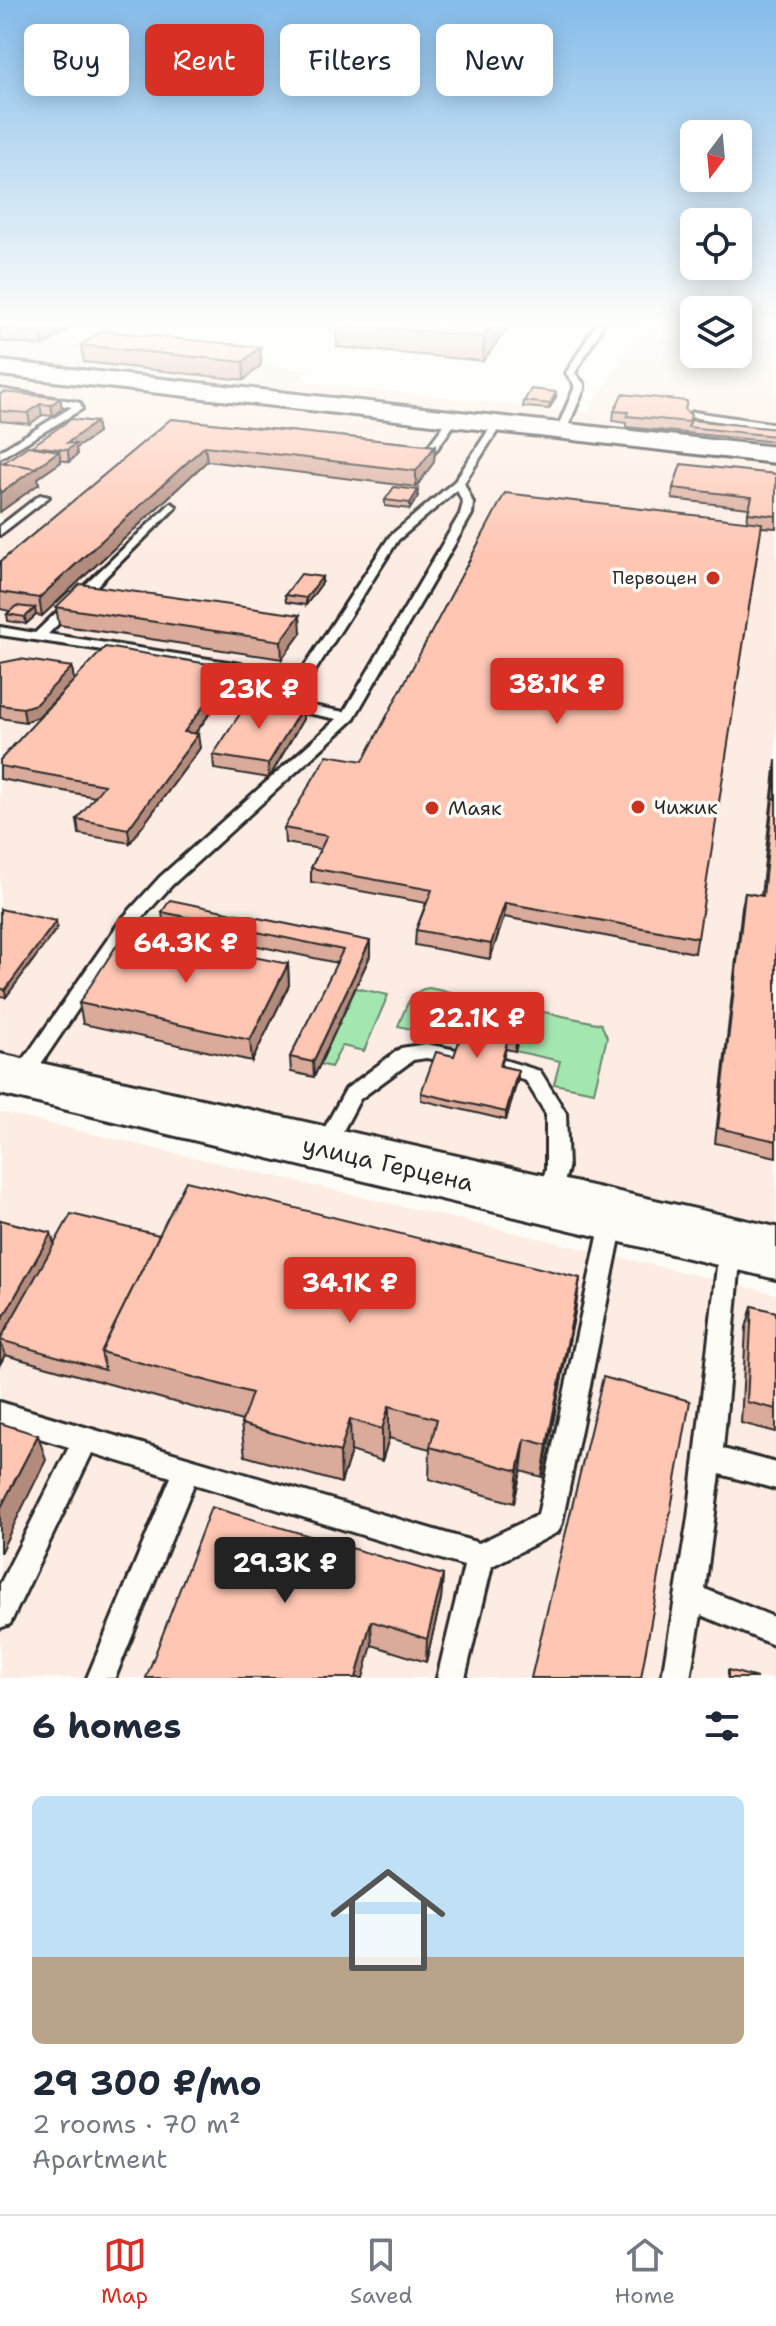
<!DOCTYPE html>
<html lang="en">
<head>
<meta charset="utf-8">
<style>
	:root { --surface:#fff; --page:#f2f2f3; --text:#1f2937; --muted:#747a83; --line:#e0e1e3; --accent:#d93025 }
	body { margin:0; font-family:"Shantell Sans",sans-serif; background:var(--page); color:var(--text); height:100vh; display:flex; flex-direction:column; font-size:30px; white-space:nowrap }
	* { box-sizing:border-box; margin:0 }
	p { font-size:26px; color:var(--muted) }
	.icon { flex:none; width:44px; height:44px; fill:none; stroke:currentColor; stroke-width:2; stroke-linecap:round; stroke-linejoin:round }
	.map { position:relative; height:1678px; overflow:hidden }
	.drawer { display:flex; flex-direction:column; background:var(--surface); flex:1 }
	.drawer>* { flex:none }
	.banner { position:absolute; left:24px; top:24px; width:728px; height:72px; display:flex; gap:16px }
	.needle { width:52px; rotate:196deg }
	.fabs { position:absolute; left:680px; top:120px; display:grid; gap:16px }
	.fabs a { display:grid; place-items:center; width:72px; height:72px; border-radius:12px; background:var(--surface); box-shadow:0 4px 20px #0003; font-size:40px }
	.price { position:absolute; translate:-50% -68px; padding:0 18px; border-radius:8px; background:var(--accent); color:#fff; font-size:26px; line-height:52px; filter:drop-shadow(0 2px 4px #0008) }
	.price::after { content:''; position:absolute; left:50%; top:48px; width:24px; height:18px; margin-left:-12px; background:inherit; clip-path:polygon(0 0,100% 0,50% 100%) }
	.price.selected { background:#222; color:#fff }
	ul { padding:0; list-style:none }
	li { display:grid; align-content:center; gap:16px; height:424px; padding:0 32px }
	li span { display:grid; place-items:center; height:248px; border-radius:12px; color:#555 }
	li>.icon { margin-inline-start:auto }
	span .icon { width:144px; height:144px; fill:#fffc; stroke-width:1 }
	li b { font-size:34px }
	h2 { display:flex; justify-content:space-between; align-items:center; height:96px; padding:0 32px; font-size:34px }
	.tag { padding:0 28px; border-radius:12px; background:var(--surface); box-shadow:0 4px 20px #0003; font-size:28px; line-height:72px }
	.tag.selected { background:var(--accent); color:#fff }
	.dock { display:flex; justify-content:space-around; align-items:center; height:112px; border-top:2px solid var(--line); background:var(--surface); font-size:22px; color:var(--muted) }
	.dock a { display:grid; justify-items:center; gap:4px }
	.dock .selected { color:var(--accent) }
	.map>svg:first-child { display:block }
</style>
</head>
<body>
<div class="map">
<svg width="776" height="1678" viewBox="0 0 776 1678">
	<rect width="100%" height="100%" fill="#fdfcf7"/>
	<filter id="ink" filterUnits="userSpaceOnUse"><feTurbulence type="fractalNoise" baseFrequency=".0125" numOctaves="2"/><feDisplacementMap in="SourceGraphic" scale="16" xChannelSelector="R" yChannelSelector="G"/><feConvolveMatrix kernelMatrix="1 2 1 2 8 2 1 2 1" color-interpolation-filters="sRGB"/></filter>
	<g filter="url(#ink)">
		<g fill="#fdece3">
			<polygon points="0,322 79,322 49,342 309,370 297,382 588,413 645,322 694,322 694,354 738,354 738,322 776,322 776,451 0,363"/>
			<polygon points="0,373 776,459 776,1223 0,1056"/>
			<polygon points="0,1112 776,1294 776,1678 0,1678"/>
		</g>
		<g fill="#a4e6b0" stroke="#68886e" stroke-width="2">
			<polygon points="356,988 388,995 364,1051 342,1046 331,1067 320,1064"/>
			<path d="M429 988 601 1024 607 1037 594 1092 554 1084 560 1061 515 1051 523 1023 455 1039 398 1026C405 1010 409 990 429 988Z"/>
		</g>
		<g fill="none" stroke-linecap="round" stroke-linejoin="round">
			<g stroke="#2b2b2b" stroke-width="6">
				<g id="lane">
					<polygon points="597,322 605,322 575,373 584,384 584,389 566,431 558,433 556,431 574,389 574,384 566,373"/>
					<polygon points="0,389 77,402 80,403 82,409 0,458 0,451 72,407 0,395"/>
					<polygon points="694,412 776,424 776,430 691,417 691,413"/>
					<polygon points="450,417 458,419 434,453 411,451 410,449 415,446 427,448"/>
					<path d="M494 422 502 424 464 483 473 503 472 514 353 720 172 885 133 928 28 1083 21 1085 14 1083 11 1078 14 1073 121 920 160 877 337 719 297 711 287 697 289 690 390 536 455 481ZM457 490 463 503 460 514 344 712 307 705 301 697 303 690 398 540Z"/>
					<polygon points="40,495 49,497 0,535 0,526"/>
					<polygon points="171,503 176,506 175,508 48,634 247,665 254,669 252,672 0,635 0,627 35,633"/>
					<polygon points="426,1044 462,1051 465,1056 462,1061 455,1063 426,1058 413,1060 360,1099 331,1153 324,1155 317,1153 314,1147 346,1089 401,1048"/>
					<polygon points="501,1059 540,1071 566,1113 568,1169 557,1205 549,1208 541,1205 538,1199 546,1169 546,1114 526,1081 494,1071 491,1066 494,1061"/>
					<polygon points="613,1209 621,1212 624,1218 562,1523 558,1532 492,1566 465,1678 437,1678 464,1566 194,1484 115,1678 87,1678 171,1477 92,1453 10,1624 0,1628 0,1584 69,1447 0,1426 0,1402 479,1543 538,1515 602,1218 605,1212"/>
					<polygon points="730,1239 738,1242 741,1249 723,1449 776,1463 776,1489 720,1474 705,1589 776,1618 776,1646 701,1615 690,1678 662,1678 688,1518 719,1249 722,1242"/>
				</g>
			</g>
			<g stroke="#2b2b2b" stroke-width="6">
				<g id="secondary">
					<polygon points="0,361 776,447 776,463 0,375"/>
					<polygon points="0,1054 776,1227 776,1279 0,1094"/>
				</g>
			</g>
			<use href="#lane" fill="#fdfcf7" fill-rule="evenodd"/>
			<use href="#secondary" fill="#fdfcf7" fill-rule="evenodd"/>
		</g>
		<g fill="#daaa9a" stroke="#2b2b2b" stroke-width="2">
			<polygon points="0,322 69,322 70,328 43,346 0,341"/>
			<polygon points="462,322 512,322 483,361 337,347 336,323 460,325"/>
			<polygon points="81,345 260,347 261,365 244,380 84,362"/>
			<polygon points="0,395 60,398 62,408 53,416 42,415 30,424 0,421"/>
			<polygon points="556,397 549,409 523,407 524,401"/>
			<polygon points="614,411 685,411 691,420 776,429 776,442 626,427 626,423 613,421"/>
			<polygon points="171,419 435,446 434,462 416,487 207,461 42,616 36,615 26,624 8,621 7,614 10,611 0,609 0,562"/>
			<polygon points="96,422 98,433 76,448 77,455 69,462 61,460 61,462 38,478 39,484 3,463 33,447 32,446"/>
			<polygon points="776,474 776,528 761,527 695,953 504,917 490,959 415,945 416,930 426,903 311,882 311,868 320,849 285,843 284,828 363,761 747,521 749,508 672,499 673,488"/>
			<polygon points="418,490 418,496 410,509 385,506 385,500"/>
			<polygon points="322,583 306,605 286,602 285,595"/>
			<polygon points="56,607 301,633 282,659 59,625"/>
			<polygon points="0,663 72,667 74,681 38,717 25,722 0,718"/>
			<polygon points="234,681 195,734 200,748 130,843 79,834 77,819 95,797 0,779 0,760"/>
			<polygon points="303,706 303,719 269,778 214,769 213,755"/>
			<polygon points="776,760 776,1157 715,1143 742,907 745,893 761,896"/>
			<polygon points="0,909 57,928 6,997 0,996"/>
			<polygon points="162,912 370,941 370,956 314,1077 291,1072 290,1057 337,963 164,926"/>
			<polygon points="288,964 289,985 252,1061 83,1024 79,1003"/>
			<polygon points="523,1022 515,1051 506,1049 501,1066 518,1070 518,1078 506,1120 421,1100 421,1093 454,1056 460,1040 455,1039 455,1031"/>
			<polygon points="0,1220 51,1233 54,1244 159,1235 580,1278 575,1312 542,1477 521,1471 514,1503 429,1479 430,1449 389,1438 382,1461 351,1451 341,1483 245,1456 241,1424 242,1421 5,1355 0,1364"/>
			<polygon points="752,1306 776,1312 776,1432 741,1423 746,1328"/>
			<polygon points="443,1575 441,1599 426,1662 372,1645 146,1678"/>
		</g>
		<g fill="#b28b7d" stroke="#2b2b2b" stroke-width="2">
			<polygon points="56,322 69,322 70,328 43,346 41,332"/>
			<polygon points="495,322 512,322 483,361 484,337"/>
			<polygon points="260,347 261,365 244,380 243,362"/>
			<polygon points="556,392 556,397 549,409 550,404"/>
			<polygon points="60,398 62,408 53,416 51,405"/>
			<polygon points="40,404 42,415 30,424 28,413"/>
			<polygon points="96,422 98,433 76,448 77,455 69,462 67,443"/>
			<polygon points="205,446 207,461 42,616 39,598"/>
			<polygon points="435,446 434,462 416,487 416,471"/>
			<polygon points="59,451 61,462 38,478 39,484 0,512 0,493"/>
			<polygon points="418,490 418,496 410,509 410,503"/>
			<polygon points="322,577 322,583 306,605 306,598"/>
			<polygon points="35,608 36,615 26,624 25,617"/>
			<polygon points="300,615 301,633 282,659 281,641"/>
			<polygon points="72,667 74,681 38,717 25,722 23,708"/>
			<polygon points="233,668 234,681 186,745 184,732"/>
			<polygon points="303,706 303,719 269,778 268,764"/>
			<polygon points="198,734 200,748 130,843 128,829"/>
			<polygon points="505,903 504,917 490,959 491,944"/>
			<polygon points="56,921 57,928 6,997 5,990"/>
			<polygon points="370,941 370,956 314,1077 313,1062"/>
			<polygon points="288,964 289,985 252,1061 250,1040"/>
			<polygon points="524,1015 523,1022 515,1051 516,1043"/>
			<polygon points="518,1070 518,1078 506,1120 506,1112"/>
			<polygon points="51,1233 58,1259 0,1340 5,1355 0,1364 0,1323"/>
			<polygon points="580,1278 575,1312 542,1477 547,1445"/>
			<polygon points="389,1406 389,1438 382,1461 382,1429"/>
			<polygon points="350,1419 351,1451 341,1483 340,1452"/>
			<polygon points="38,1435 46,1460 0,1553 0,1509"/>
			<polygon points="525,1439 521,1471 514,1503 518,1471"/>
			<polygon points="443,1575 441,1599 426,1662 427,1639"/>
			<polygon points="371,1621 372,1645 363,1678 356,1678"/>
		</g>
		<g fill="#fec6b3" stroke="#2b2b2b" stroke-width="2">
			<polygon points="0,322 56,322 41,332 0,328"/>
			<polygon points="337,322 432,322 460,325 462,322 495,322 484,337 336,323"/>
			<polygon points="102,331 260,347 243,362 81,345"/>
			<polygon points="531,389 556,392 550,404 524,401"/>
			<polygon points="3,392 60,398 51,405 40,404 28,413 0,411 0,395"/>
			<polygon points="622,394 687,401 685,410 691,415 689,422 627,416 628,412 614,411"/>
			<polygon points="71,419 96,422 67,443 76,444 67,450 32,446"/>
			<polygon points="171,419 435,446 416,471 205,446 39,598 0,592 0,562"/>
			<polygon points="691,420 776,429 776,436 688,427"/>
			<polygon points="28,446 59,451 35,468 3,463"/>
			<polygon points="0,462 36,468 0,493"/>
			<polygon points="681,464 776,474 776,516 748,513 752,497 673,488"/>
			<polygon points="394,487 418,490 410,503 385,500"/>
			<polygon points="505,493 762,523 698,938 505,903 491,944 416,930 432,890 311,868 327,836 284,828 327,755 363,761"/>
			<polygon points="301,574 322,577 306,598 285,595"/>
			<polygon points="80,584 300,615 281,641 56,607"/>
			<polygon points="16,606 35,608 25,617 7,614"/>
			<polygon points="105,647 233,668 184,732 198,734 128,829 77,819 104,785 0,766 0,760"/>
			<polygon points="20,659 72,667 36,704 23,708 0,705 0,663"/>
			<polygon points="251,697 303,706 268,764 213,755"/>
			<polygon points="776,768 776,1141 718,1128 745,893 763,896"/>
			<polygon points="170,900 370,941 313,1062 290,1057 343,950 162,912"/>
			<polygon points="0,909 56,921 5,990 0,988"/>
			<polygon points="126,931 288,964 250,1040 79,1003"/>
			<polygon points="465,1002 524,1015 516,1043 507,1042 500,1066 518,1070 506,1112 421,1093 436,1052 454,1056 462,1033 455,1031"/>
			<polygon points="186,1181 580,1278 547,1445 525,1439 518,1471 430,1447 437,1419 389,1406 382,1429 350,1419 340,1452 241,1424 252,1393 101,1352"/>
			<polygon points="71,1214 159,1235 101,1352 105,1370 0,1340"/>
			<polygon points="0,1220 51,1233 0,1323"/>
			<polygon points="752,1306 776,1312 776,1409 747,1402"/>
			<polygon points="603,1377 690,1401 641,1678 531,1678"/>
			<polygon points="0,1423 38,1435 0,1509"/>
			<polygon points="211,1507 443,1575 427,1639 371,1621 356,1678 146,1678"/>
			<polygon points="728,1670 757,1678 728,1678"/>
		</g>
	</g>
	<linearGradient id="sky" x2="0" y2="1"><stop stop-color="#84bcea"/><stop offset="0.58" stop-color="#fefefb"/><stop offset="1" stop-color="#fefefb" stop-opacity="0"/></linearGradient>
	<rect width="776" height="557" fill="url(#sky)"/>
	<g fill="#c8321e" stroke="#fdfcf7" stroke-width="3">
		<circle cx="713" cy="578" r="8"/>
		<circle cx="638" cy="807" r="8"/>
		<circle cx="432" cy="808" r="8"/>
	</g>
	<g text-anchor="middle" stroke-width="7" stroke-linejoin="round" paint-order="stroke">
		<g font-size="18" fill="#2b2b2b" stroke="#fdfcf7" text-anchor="end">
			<text x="697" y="584">Первоцен</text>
		</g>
		<g font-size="20" fill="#2b2b2b" stroke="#fdfcf7" text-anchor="start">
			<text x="654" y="814">Чижик</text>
			<text x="448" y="815">Маяк</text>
		</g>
		<g font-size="24" fill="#2b2b2b" stroke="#fdfcf7">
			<text transform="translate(388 1164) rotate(13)" y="8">улица Герцена</text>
		</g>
	</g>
</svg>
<div class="fabs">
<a><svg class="needle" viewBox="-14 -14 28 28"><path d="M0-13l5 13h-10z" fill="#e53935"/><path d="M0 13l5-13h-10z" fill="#747a83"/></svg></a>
<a><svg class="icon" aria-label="locate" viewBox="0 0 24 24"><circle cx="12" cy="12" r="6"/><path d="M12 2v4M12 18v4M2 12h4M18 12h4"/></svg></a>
<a><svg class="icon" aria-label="layers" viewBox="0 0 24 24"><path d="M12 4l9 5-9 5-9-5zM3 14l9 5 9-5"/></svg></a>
</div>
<b class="price" style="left:557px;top:726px">38.1K ₽</b>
<b class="price" style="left:259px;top:731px">23K ₽</b>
<b class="price" style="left:186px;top:985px">64.3K ₽</b>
<b class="price" style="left:477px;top:1060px">22.1K ₽</b>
<b class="price" style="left:350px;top:1325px">34.1K ₽</b>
<b class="price selected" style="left:285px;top:1605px">29.3K ₽</b>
<div class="banner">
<a class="tag">Buy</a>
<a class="tag selected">Rent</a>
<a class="tag">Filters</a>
<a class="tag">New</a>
</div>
</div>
<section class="drawer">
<h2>6 homes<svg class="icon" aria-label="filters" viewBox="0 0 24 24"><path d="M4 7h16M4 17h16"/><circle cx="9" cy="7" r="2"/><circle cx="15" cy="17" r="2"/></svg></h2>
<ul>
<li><span style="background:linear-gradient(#bfe0f5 65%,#b9a48a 0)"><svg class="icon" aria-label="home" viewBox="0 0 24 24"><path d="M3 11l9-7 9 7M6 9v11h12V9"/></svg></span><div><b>29 300 ₽/mo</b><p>2 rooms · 70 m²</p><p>Apartment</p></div></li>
</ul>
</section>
<nav class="dock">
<a class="selected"><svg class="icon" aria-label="map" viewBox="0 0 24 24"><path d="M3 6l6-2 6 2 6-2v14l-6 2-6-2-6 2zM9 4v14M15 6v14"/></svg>Map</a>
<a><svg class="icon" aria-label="saved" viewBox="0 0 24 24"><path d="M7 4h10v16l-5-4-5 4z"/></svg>Saved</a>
<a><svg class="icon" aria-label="home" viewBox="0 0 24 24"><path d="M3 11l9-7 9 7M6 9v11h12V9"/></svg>Home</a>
</nav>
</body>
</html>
